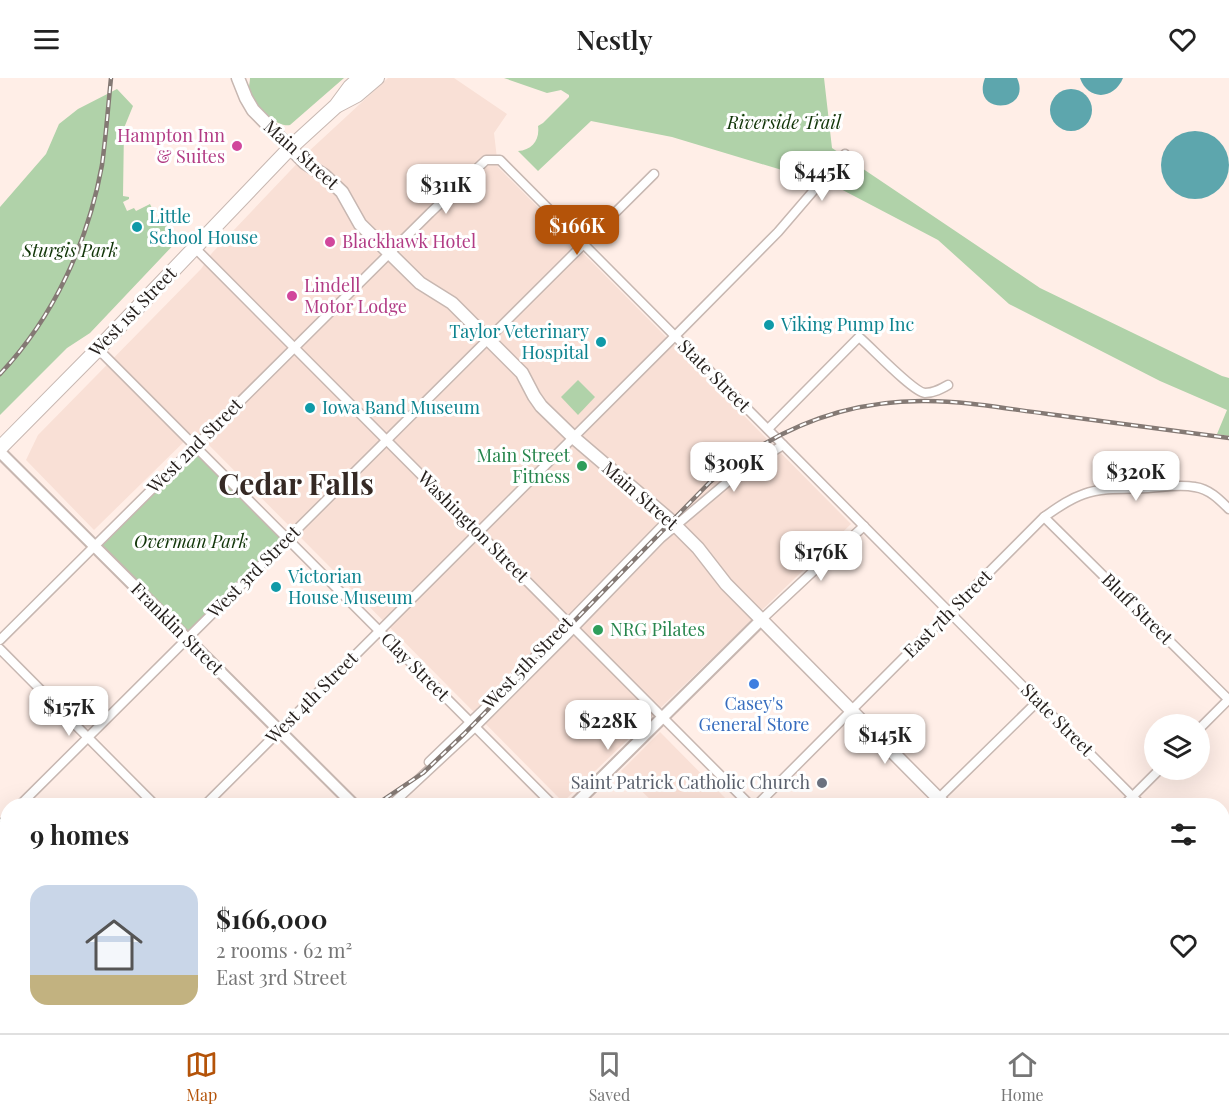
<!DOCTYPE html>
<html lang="en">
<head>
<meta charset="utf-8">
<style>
	:root { --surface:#fff; --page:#f6f6f6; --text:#222; --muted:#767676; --line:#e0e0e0; --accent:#b45309 }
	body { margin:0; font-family:"Playfair Display",serif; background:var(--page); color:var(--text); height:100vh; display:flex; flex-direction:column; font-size:22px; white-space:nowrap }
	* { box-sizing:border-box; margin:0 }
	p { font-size:20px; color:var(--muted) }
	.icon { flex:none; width:33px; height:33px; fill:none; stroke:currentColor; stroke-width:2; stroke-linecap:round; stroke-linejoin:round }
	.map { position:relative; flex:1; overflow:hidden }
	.drawer { position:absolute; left:0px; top:720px; width:1230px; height:236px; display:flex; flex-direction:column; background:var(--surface); border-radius:24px 24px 0 0; box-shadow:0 6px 24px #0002 }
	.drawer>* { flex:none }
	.controls { position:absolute; left:1144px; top:636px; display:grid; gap:12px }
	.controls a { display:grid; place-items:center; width:66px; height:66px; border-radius:50%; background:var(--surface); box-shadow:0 6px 24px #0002; font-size:30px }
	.price { position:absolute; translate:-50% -51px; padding:0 14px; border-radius:12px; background:#fff; color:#222; font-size:20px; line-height:39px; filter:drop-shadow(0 2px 3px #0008) }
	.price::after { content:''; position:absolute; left:50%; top:36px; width:18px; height:14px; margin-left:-9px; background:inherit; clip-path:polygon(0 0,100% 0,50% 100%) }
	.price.active { background:var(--accent); color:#fff }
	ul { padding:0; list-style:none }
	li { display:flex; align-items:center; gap:18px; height:150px; padding:0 30px }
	li span { display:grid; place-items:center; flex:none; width:168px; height:120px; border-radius:18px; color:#555 }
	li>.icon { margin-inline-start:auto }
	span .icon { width:72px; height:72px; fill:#fffc; stroke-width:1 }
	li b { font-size:26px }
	h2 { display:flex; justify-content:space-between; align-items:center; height:72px; padding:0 30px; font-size:26px }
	header { display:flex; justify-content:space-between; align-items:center; height:78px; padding:0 30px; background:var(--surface); font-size:27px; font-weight:600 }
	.dock { display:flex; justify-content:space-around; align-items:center; height:84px; border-top:2px solid var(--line); background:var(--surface); font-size:16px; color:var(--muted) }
	.dock a { display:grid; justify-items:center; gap:3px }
	.dock .active { color:var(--accent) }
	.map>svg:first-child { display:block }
</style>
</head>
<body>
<header><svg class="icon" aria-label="menu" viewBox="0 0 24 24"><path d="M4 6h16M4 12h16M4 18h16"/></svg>Nestly<svg class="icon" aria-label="heart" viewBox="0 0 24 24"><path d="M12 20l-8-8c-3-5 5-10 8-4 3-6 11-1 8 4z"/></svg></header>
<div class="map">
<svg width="1229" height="955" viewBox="0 0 1229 955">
	<rect width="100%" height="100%" fill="#ffeee7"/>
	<g fill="#f9e0d6">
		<polygon points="388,0 454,0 507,36 494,55 498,89 851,446 563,724 195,353 94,452 26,382 38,357 201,191 212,175 308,74"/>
		<polygon points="660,654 732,727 656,727 621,693"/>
		<polygon points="553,948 688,948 681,955 546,955"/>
	</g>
	<g fill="#b0d2a9">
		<path d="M250 0H344L290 47C275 50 251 24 249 10 249 7 250 3 250 0Z"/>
		<path d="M504 0H824L832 70 1040 210 1222 298 1229 300V358L1217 356 1227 332 1160 303 1009 226 938 162 835 108 672 59 591 43 538 93 518 73C532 72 540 62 538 48L543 45 569 19V17L561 12 547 15Z"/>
		<polygon points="117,11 133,28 124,50 123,118 129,119 129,121 123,124 127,133 134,130 136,133 150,126 159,146 166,144 179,161 90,255 67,270 0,337 0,129 46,76 59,46 78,31"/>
		<polygon points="578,302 595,319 578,337 561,319"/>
		<polygon points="195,368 287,461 187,560 94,468"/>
	</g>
	<g fill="#5da6ad">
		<path d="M985 0H1017C1033 35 970 38 985 0Z"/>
		<path d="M1080 0H1123C1114 22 1088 23 1080 0Z"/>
		<circle cx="1071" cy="32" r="21"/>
		<circle cx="1195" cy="87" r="34"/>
	</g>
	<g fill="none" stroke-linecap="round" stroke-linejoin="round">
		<g stroke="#c7b7b1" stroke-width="11">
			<g id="minor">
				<polyline points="195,170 751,728"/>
				<polyline points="98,271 554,728"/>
				<path d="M768 351 859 259C871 269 913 314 925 315 934 315 941 311 948 307"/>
				<polyline points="1044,439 1229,622"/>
				<polyline points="761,542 821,486 831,478 864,448"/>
				<polyline points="0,562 430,135 486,82 500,82 1142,728"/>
				<polyline points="0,571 156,728"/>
				<polyline points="1200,650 1229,621"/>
				<polyline points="429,684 481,634 669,441"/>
				<polyline points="939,720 1038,623"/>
				<polyline points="19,728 654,96"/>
				<polyline points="204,728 675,258 778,154 845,76"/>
				<polyline points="390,728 475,649 565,559 661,460 738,395 783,367"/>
				<path d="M756 728 1044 439C1057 430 1069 421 1084 416 1103 409 1128 411 1148 410 1163 409 1180 406 1195 409 1209 411 1219 421 1229 431"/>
				<polyline points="1123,728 1159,692"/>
				<polyline points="0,747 8,740"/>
				<polyline points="0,757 8,765"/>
				<polyline points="1222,811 1229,805"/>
				<polyline points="0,931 8,924"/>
				<polyline points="189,948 196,955"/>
				<polyline points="378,948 385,955"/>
				<polyline points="774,948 781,955"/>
				<polyline points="971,948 978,955"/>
				<polyline points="0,954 1,955"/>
				<polyline points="160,955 167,948"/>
				<polyline points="345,955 352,948"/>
				<polyline points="528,955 535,948"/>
				<polyline points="712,955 719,948"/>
				<polyline points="897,955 904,948"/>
				<polyline points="1080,955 1087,948"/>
			</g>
		</g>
		<g stroke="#c7b7b1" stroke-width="14">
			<g id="tertiary">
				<polyline points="0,374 355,728"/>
				<polyline points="573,728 761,542"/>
			</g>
		</g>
		<g stroke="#c7b7b1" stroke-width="15">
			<g id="secondary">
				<polyline points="238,0 246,20 253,32 305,85 324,97 342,114 360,146 420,205 452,225 522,295 534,318 541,328 573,359 669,441 698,470 726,506 946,728"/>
				<polyline points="1166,948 1173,955"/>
			</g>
		</g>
		<g stroke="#c7b7b1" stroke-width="16">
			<g id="primary">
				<polyline points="338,27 357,17 377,0"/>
				<polyline points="0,370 98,271 290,70 336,28 350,9 360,0"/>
			</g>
		</g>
		<use href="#minor" stroke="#fff" stroke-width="8"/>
		<use href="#tertiary" stroke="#fff" stroke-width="10"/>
		<use href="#secondary" stroke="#fff" stroke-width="12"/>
		<use href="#primary" stroke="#fff" stroke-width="14"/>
		<g stroke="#847974" stroke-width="4.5">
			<g id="rail">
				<path d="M0 296C54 239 88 164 102 87 106 58 108 29 111 0"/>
				<path d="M374 728 423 695 464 656 710 404C772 352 844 322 926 323 967 323 1008 331 1048 336 1109 344 1169 352 1229 360"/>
				<polyline points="0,742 8,746"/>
			</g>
		</g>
		<use href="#rail" stroke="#fff" stroke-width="2" stroke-dasharray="7" stroke-linecap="butt"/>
	</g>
	<g fill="#d1479c" stroke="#fff" stroke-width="2">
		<circle cx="237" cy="68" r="6"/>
		<circle cx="330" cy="164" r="6"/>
		<circle cx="292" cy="218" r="6"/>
	</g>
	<g fill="#0f9aa8" stroke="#fff" stroke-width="2">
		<circle cx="137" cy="149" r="6"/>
		<circle cx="769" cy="247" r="6"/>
		<circle cx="601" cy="264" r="6"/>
		<circle cx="310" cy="330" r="6"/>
		<circle cx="276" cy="509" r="6"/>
	</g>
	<g fill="#2e9e5b" stroke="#fff" stroke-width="2">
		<circle cx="582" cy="388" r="6"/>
		<circle cx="598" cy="552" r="6"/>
	</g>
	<circle fill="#3f7fe0" stroke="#fff" stroke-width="2" cx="754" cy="606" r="6"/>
	<circle fill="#6b7280" stroke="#fff" stroke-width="2" cx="822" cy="705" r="6"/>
	<g text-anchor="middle" stroke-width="6" stroke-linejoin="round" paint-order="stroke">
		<g font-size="18" font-style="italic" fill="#113508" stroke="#fff">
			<text x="784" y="51">Riverside Trail</text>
			<text x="70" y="179">Sturgis Park</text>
			<text x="191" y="470">Overman Park</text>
		</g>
		<g font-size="18" fill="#b23c85" stroke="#fff" text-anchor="start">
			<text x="225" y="64" text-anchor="end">Hampton Inn<tspan x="225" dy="21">&amp; Suites</tspan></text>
			<text x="342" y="170">Blackhawk Hotel</text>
			<text x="304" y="214">Lindell<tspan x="304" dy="21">Motor Lodge</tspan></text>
		</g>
		<g font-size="18" fill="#27211e" stroke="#fff">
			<text transform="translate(301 77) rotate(42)" y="6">Main Street</text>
			<text transform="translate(133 234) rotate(-46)" y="6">West 1st Street</text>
			<text transform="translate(714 298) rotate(45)" y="6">State Street</text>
			<text transform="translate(195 368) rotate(-45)" y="6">West 2nd Street</text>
			<text transform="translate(640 418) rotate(41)" y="6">Main Street</text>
			<text transform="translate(473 449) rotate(45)" y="6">Washington Street</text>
			<text transform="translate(254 494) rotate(-45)" y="6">West 3rd Street</text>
			<text transform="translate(1137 531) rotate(45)" y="6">Bluff Street</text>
			<text transform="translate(948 536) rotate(-45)" y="6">East 7th Street</text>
			<text transform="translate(177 551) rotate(45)" y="6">Franklin Street</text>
			<text transform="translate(528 585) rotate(-46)" y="6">West 5th Street</text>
			<text transform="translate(415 589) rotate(45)" y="6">Clay Street</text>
			<text transform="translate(312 620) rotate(-45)" y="6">West 4th Street</text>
			<text transform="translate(1057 642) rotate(45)" y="6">State Street</text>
		</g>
		<g font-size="18" fill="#0d838f" stroke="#fff" text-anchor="start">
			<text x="149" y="145">Little<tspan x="149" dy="21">School House</tspan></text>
			<text x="781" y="253">Viking Pump Inc</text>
			<text x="589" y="260" text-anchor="end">Taylor Veterinary<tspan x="589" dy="21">Hospital</tspan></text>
			<text x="322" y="336">Iowa Band Museum</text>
			<text x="288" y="505">Victorian<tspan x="288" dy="21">House Museum</tspan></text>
		</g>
		<g font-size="18" fill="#27864d" stroke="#fff" text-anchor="end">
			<text x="570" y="384">Main Street<tspan x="570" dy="21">Fitness</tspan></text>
			<text x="610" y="558" text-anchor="start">NRG Pilates</text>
		</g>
		<g font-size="18" fill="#366cbe" stroke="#fff">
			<text x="754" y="632">Casey's<tspan x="754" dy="21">General Store</tspan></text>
		</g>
		<g font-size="18" fill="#5b616d" stroke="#fff" text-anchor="end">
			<text x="810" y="711">Saint Patrick Catholic Church</text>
		</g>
		<g font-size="30" font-weight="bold" fill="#352924" stroke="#fff">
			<text x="296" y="417">Cedar Falls</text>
		</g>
	</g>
</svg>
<div class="controls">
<a><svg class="icon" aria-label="layers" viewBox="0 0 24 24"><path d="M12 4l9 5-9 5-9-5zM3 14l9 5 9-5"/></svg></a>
</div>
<b class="price" style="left:822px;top:124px">$445K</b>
<b class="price" style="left:446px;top:137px">$311K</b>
<b class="price active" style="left:577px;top:178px">$166K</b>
<b class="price" style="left:734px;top:415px">$309K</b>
<b class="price" style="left:1136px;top:424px">$320K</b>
<b class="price" style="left:821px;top:504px">$176K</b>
<b class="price" style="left:69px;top:659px">$157K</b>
<b class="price" style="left:608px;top:673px">$228K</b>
<b class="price" style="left:885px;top:687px">$145K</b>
<section class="drawer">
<h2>9 homes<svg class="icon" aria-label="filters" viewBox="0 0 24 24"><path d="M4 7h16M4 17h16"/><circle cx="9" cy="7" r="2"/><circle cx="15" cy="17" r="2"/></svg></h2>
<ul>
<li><span style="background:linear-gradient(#c9d6e8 75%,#c2b280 0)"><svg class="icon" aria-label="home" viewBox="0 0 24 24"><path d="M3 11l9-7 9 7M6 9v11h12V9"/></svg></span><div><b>$166,000</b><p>2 rooms · 62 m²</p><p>East 3rd Street</p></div><svg class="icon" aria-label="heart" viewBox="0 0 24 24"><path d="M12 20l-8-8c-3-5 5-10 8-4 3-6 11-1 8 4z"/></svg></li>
</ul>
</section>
</div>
<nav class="dock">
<a class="active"><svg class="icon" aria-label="map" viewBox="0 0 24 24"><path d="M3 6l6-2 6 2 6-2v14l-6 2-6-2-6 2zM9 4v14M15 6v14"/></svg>Map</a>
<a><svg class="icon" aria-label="saved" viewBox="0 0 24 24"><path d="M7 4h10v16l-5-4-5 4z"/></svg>Saved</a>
<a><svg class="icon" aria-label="home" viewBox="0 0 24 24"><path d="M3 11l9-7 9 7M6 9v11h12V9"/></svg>Home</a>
</nav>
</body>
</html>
